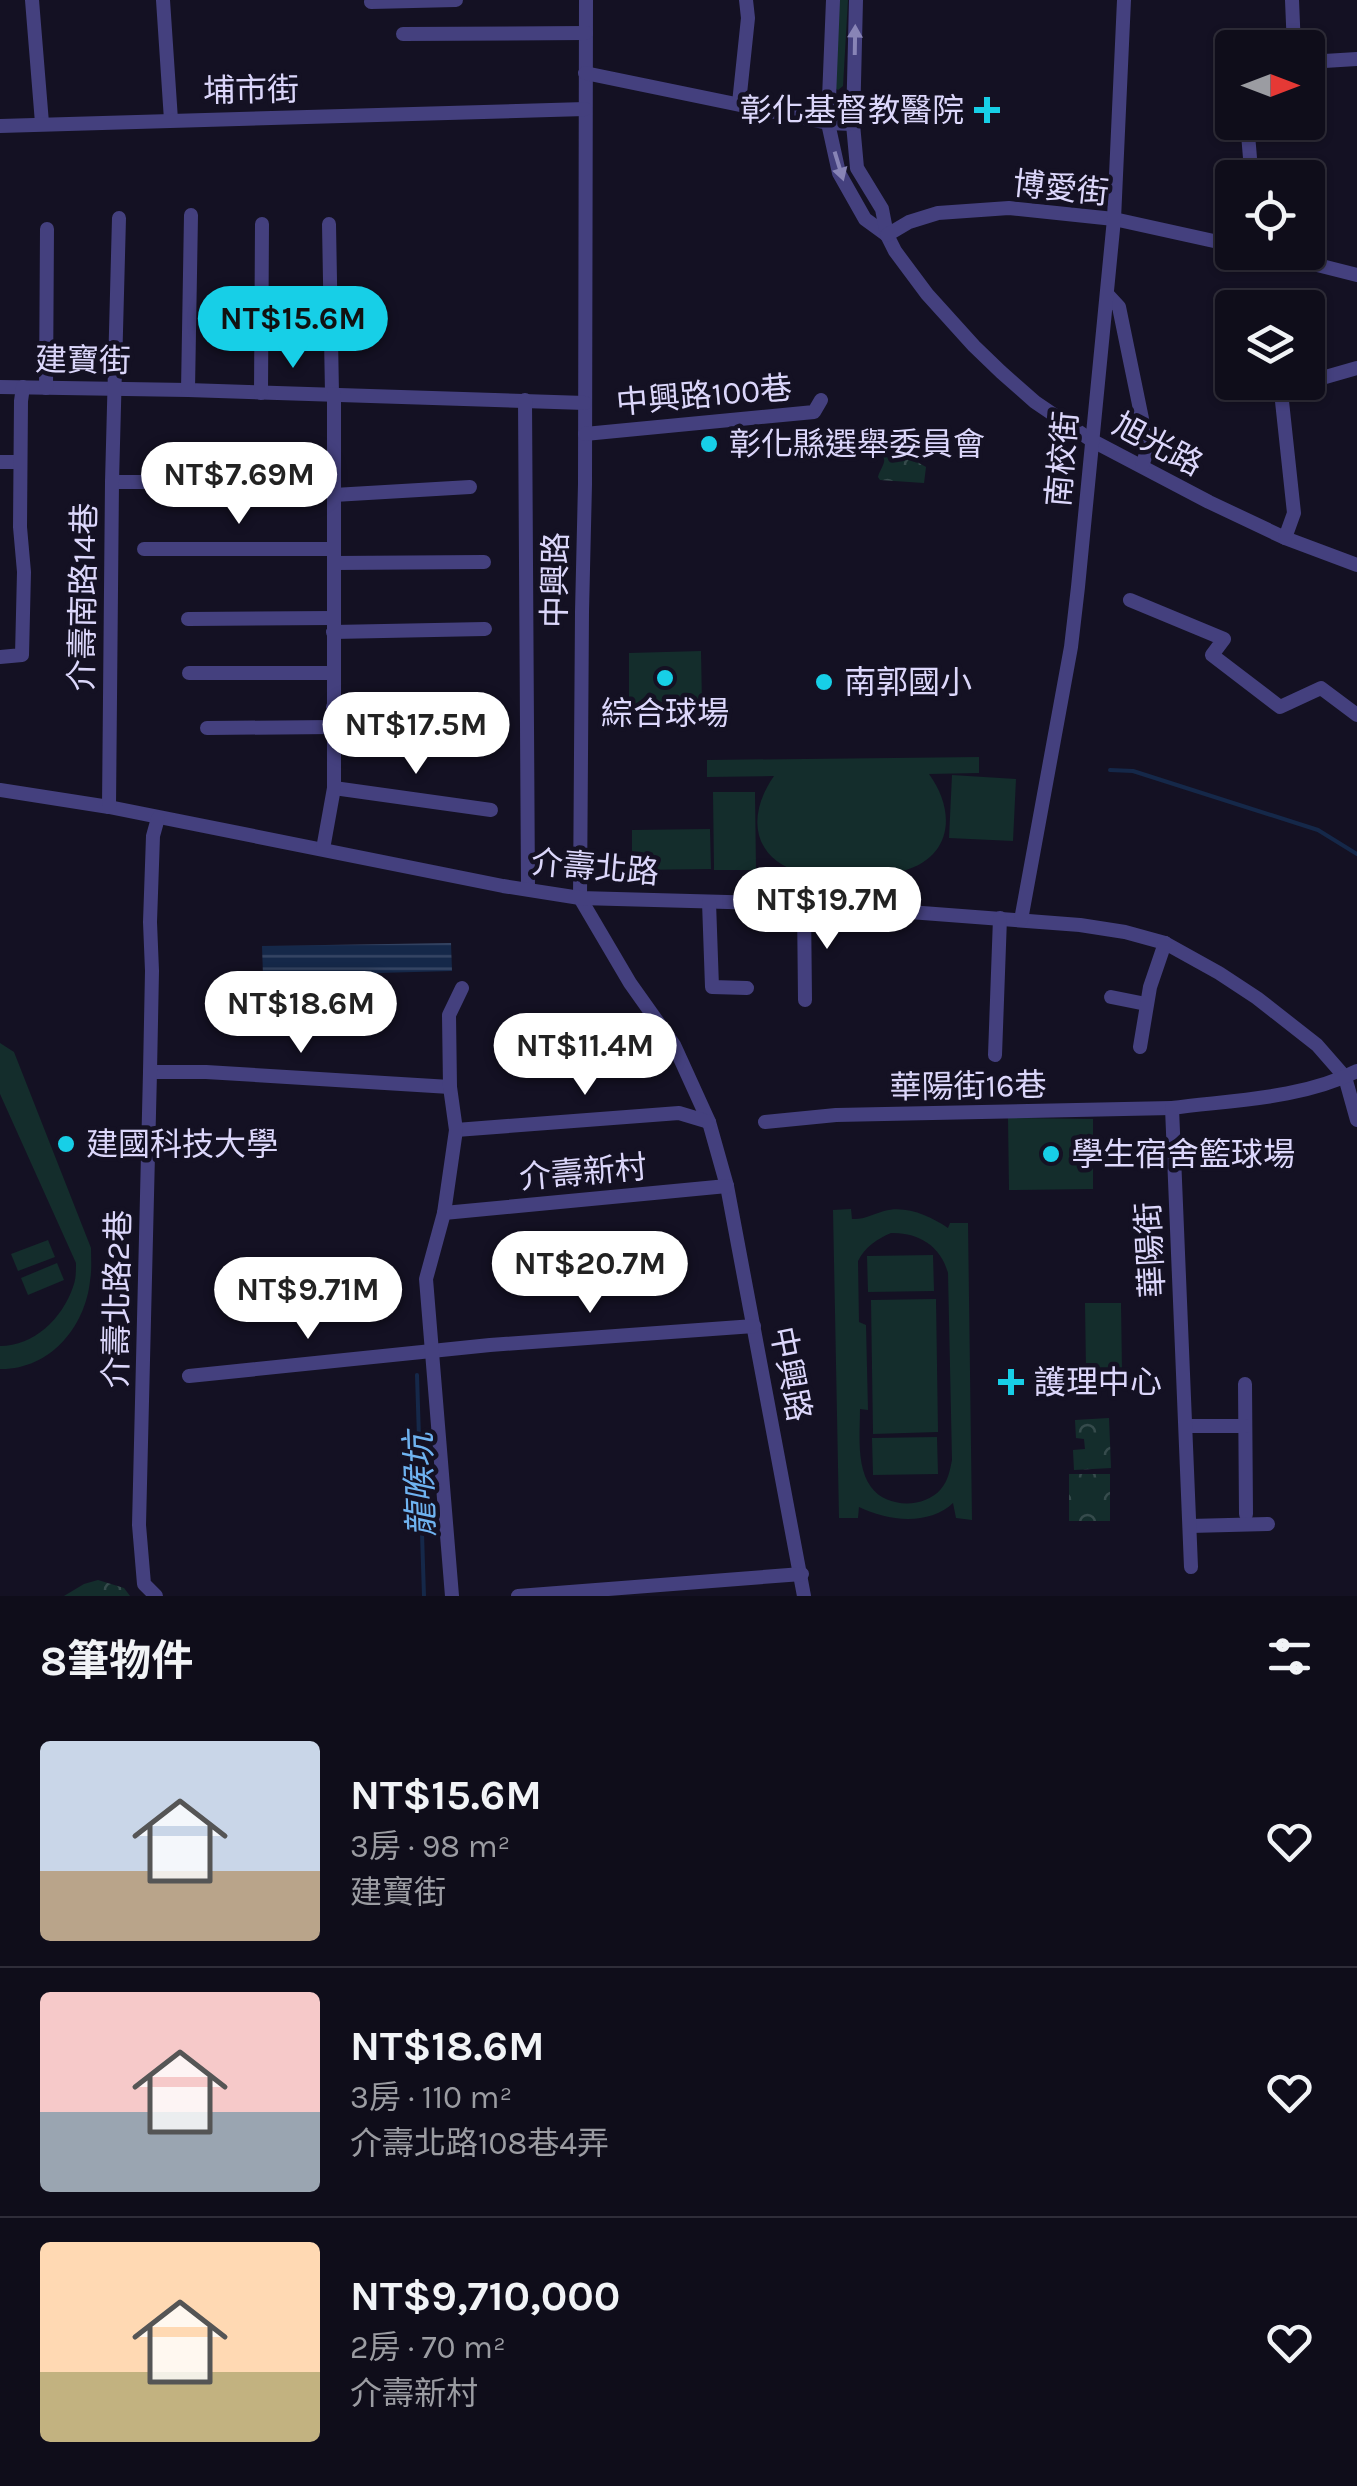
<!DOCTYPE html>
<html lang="zh-TW">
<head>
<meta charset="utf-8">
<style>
	:root { --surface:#0f0d1a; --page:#181623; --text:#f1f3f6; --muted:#9b9ca2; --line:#2f2d39; --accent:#17cfe7 }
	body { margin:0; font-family:Karla,"Noto Sans TC",sans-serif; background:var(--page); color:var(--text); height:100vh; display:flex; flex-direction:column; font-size:38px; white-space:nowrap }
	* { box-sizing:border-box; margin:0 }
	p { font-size:32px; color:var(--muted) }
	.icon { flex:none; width:55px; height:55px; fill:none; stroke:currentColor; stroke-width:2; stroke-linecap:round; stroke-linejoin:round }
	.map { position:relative; height:1596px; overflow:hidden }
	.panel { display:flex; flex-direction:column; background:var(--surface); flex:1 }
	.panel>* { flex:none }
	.needle { width:65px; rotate:90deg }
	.controls { position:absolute; left:1215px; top:30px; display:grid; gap:20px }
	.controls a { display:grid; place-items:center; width:110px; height:110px; border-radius:10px; background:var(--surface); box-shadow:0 2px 8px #0004,0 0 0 2px var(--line); font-size:50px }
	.price { position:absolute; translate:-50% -85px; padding:0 22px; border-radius:35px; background:#fff; color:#222; font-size:32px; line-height:65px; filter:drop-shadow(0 2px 5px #0008) }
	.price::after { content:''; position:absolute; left:50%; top:60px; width:30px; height:22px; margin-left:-15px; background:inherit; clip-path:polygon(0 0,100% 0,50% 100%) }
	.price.current { background:var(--accent); color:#111 }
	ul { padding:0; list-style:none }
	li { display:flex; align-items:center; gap:30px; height:250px; padding:0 40px }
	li+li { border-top:2px solid var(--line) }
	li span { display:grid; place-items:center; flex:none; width:280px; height:200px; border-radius:10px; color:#555 }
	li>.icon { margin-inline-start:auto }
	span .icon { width:120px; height:120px; fill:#fffc; stroke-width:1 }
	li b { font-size:42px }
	h2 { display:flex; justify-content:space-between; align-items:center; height:120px; padding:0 40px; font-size:42px }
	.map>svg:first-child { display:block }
</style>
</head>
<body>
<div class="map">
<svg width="1357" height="1596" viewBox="0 0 1357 1596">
	<defs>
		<pattern id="park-crowns" width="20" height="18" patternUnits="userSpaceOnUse" patternTransform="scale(2.5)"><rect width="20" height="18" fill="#142d2c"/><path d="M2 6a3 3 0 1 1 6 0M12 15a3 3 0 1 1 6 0" fill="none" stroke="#364b4c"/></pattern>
		<pattern id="water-rules" width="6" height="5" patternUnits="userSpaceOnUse" patternTransform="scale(2.5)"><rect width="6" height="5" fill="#152849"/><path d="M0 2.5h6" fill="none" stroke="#364664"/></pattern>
	</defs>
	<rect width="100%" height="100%" fill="#141123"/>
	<g fill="#142d2c" fill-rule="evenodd">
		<polygon points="839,0 848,0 843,86 838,90 835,88"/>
		<polygon points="701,651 702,704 629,706 629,653"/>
		<path d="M979 757V773L929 774C956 811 953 857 903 871L802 873C752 859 746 816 774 776L707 777V760Z"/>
		<polygon points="952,775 1016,779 1013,841 949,838"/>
		<polygon points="713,792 755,792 756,870 714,870"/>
		<polygon points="710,829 711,869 632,870 632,830"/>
		<path d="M0 1043 14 1052 91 1248C91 1259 92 1270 90 1281 85 1328 49 1370 0 1369V1346C34 1346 62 1319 73 1287 76 1280 76 1271 76 1263L0 1094Z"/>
		<polygon points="1008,1118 1093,1119 1093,1189 1009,1190"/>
		<path d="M851 1209 852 1219C864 1220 873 1214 884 1211 906 1205 930 1216 948 1228L950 1223H968L972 1520 956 1518 953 1503C929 1526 887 1521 859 1507L858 1518H839L833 1210ZM891 1233C918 1232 941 1246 948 1273L952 1460C950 1470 948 1481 941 1489 924 1509 886 1508 871 1487 856 1466 860 1433 860 1409L868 1410 866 1325 859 1322 858 1261C865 1247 877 1239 891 1233Z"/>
		<polygon points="48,1240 55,1257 18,1271 11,1254"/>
		<polygon points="933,1255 934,1291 868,1292 867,1256"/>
		<polygon points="57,1263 64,1280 28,1295 21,1278"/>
		<polygon points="936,1299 938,1432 873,1434 871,1300"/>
		<polygon points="1085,1303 1121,1303 1122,1371 1120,1387 1113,1391 1099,1385 1086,1371"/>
		<polygon points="937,1437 938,1474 873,1475 872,1438"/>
	</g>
	<g fill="url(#park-crowns)">
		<path d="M874 426 882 435 880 441 926 467 924 483 880 480 878 477C882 464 893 456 871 452L867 440Z"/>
		<polygon points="1109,1418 1111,1468 1074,1470 1073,1450 1085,1449 1084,1439 1076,1438 1075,1420"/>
		<rect x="1069" y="1474" width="41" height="47"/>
		<polygon points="98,1580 124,1588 130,1596 64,1596 84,1584"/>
	</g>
	<polygon fill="url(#water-rules)" points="451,943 452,971 263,976 262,946"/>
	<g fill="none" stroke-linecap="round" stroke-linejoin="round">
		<g stroke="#152849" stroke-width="4">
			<polyline points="1110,770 1133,771 1318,830 1357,854"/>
			<polyline points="417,1375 424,1596"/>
		</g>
		<g stroke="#44407e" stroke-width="14">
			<polyline points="32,0 42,123"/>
			<polyline points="163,0 171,120"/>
			<polyline points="586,0 585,484 582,612 580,898 630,983 674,1045 709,1122 727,1186 804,1596"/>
			<polyline points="833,0 828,123 839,173 865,219 887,235"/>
			<polyline points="856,0 853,124 857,168 882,209 887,235 895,251 927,294 974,346 1001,372 1035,402 1091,440 1209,502 1285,538 1357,565"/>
			<polyline points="1292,0 1294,48"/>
			<polyline points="371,2 456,0"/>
			<polyline points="403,34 586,33"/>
			<polyline points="1308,62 1357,59"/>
			<polyline points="585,73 828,123 853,124"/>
			<polyline points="739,103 748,18 746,0"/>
			<polyline points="1247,122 1250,158"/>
			<polyline points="0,126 585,109"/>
			<polyline points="329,224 332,394"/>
			<polyline points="887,235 909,222 938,213 1009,208 1114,219 1232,245"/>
			<polyline points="1266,252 1357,275"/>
			<polyline points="1107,294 1119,307 1148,448 1142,466"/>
			<polyline points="1308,382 1357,368"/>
			<polyline points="0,387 188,390 585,403"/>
			<polyline points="46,388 47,229"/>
			<polyline points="188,390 191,215"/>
			<polyline points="261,393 262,224"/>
			<polyline points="525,400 528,889"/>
			<polyline points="585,434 814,412 821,400"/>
			<polyline points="0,462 20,462"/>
			<polyline points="112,482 334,482"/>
			<polyline points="334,495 470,487"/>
			<polyline points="1285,538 1294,513 1281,392 1305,382"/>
			<polyline points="144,549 333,549"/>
			<polyline points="334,563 484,562"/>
			<polyline points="1130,600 1224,639 1212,655 1280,707 1321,688 1357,715"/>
			<polyline points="188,619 333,618"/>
			<polyline points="333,632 485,629"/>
			<polyline points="0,657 22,655 24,572 20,527 21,401 23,387"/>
			<polyline points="189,673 333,673"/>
			<polyline points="333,707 494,705"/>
			<polyline points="207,728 333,727"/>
			<polyline points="334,788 491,810"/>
			<polyline points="0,790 109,807 503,886 580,898 804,904 1080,925 1125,932 1165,943 1219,973 1257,998 1317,1045 1345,1077 1357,1120"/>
			<polyline points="109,807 112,482 119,218"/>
			<polyline points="323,849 334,788 334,394"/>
			<polyline points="709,902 712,987 747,988"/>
			<polyline points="804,904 805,1000"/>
			<polyline points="1021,920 1071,647 1078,587 1114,219 1124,0"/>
			<polyline points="1111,997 1146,1004"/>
			<polyline points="1140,1047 1150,987 1165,943"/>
			<polyline points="995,1055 1000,918"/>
			<polyline points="150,1072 206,1072 450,1087"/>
			<polyline points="765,1122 836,1115 1172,1108"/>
			<polyline points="456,1130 679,1113 709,1122"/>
			<polyline points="444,1213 727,1186"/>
			<polyline points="189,1376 490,1345 754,1326"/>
			<polyline points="1245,1384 1246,1514"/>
			<polyline points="1186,1426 1245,1426"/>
			<polyline points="1190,1526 1268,1524"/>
			<path d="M1191 1567 1172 1108C1232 1100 1302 1099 1357 1071"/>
			<polyline points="156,1596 144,1584 139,1525 150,1072 152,971 150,922 153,836 158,818"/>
			<polyline points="452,1596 426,1279 444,1213 456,1130 450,1087 449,1015 462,988"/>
			<polyline points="518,1596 802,1574"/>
		</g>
	</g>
	<defs><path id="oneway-solid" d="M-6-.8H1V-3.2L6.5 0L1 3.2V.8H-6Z" transform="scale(2.5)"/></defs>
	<g fill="#8884b6">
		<use href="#oneway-solid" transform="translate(855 40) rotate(-89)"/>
		<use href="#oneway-solid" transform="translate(839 166) rotate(73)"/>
	</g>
	<g fill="#17cfe7" stroke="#141123" stroke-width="4">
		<path d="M982 95h10v10h10v10h-10v10h-10v-10h-10v-10h10z"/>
		<circle cx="709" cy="444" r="10"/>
		<circle cx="665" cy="678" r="10"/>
		<circle cx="824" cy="682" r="10"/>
		<circle cx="66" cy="1144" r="10"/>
		<circle cx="1051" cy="1154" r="10"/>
		<path d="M1006 1367h10v10h10v10h-10v10h-10v-10h-10v-10h10z"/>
	</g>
	<g text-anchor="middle" stroke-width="9" stroke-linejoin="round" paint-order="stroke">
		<g font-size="32" fill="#dcd7fb" stroke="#141123">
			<text transform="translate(251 90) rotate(-1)" y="11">埔市街</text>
			<text transform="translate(1061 188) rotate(6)" y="11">博愛街</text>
			<text transform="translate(83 360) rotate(1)" y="11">建寶街</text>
			<text transform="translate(704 395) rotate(-5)" y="11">中興路100巷</text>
			<text transform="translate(1158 444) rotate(28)" y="11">旭光路</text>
			<text transform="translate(1062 459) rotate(-85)" y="11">南校街</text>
			<text transform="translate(555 580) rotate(-89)" y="11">中興路</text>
			<text transform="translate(83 597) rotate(-89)" y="11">介壽南路14巷</text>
			<text transform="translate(595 867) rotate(5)" y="11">介壽北路</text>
			<text transform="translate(968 1086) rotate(-1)" y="11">華陽街16巷</text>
			<text transform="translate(583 1172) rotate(-5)" y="11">介壽新村</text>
			<text transform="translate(1150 1250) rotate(-93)" y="11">華陽街</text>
			<text transform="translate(117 1299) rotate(-89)" y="11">介壽北路2巷</text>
			<text transform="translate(791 1374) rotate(79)" y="11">中興路</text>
		</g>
		<g font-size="32" fill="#dcd7fb" stroke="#141123" text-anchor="start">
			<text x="964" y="121" text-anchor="end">彰化基督教醫院</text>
			<text x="729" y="455">彰化縣選舉委員會</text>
			<text x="844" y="693">南郭國小</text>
			<text x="665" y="724" text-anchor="middle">綜合球場</text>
			<text x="86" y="1155">建國科技大學</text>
			<text x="1071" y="1165">學生宿舍籃球場</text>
			<text x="1034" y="1393">護理中心</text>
		</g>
		<g font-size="35" font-style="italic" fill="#6fb3f1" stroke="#141123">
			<text transform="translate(420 1485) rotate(-92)" y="12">龍喉坑</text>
		</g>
	</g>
</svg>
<div class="controls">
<a><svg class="needle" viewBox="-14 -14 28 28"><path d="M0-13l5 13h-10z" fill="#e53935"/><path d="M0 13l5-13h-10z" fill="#9b9ca2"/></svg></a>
<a><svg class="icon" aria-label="locate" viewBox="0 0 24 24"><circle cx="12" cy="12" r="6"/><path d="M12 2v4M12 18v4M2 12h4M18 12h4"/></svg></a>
<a><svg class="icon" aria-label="layers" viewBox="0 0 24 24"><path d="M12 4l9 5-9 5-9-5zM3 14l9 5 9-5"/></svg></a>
</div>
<b class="price current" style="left:293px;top:371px">NT$15.6M</b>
<b class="price" style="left:239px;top:527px">NT$7.69M</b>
<b class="price" style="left:416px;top:777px">NT$17.5M</b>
<b class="price" style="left:827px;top:952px">NT$19.7M</b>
<b class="price" style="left:301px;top:1056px">NT$18.6M</b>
<b class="price" style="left:585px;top:1098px">NT$11.4M</b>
<b class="price" style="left:590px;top:1316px">NT$20.7M</b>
<b class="price" style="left:308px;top:1342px">NT$9.71M</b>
</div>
<section class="panel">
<h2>8筆物件<svg class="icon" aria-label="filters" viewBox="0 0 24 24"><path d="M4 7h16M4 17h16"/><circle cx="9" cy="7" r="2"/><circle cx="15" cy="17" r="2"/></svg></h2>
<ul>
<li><span style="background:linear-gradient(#c9d6e8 65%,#b9a48a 0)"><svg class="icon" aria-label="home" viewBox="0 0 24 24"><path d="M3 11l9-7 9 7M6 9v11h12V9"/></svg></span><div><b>NT$15.6M</b><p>3房 · 98 m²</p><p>建寶街</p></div><svg class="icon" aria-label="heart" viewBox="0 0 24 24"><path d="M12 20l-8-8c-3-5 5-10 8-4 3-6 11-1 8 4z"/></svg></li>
<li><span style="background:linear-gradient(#f6c9c9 60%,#9aa5b1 0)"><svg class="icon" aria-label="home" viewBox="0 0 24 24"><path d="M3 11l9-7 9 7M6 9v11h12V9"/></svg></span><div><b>NT$18.6M</b><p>3房 · 110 m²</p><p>介壽北路108巷4弄</p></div><svg class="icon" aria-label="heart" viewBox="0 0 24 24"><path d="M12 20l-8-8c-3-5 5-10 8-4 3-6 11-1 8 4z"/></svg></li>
<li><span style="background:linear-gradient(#ffd9b3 65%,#c2b280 0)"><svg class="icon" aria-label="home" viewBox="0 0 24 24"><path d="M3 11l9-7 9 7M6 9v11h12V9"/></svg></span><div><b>NT$9,710,000</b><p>2房 · 70 m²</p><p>介壽新村</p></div><svg class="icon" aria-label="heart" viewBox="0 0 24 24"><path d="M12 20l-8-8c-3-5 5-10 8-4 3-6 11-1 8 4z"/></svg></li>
</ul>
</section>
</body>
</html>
